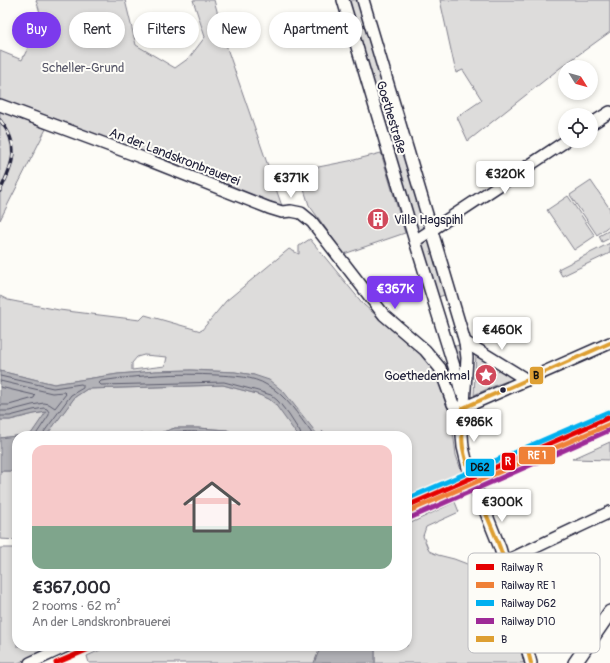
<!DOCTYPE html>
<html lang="en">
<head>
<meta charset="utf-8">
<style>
	:root { --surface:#fff; --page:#f7f7f7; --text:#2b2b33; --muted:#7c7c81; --accent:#7c3aed }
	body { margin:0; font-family:Pangolin,sans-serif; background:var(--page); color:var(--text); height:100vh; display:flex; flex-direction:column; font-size:15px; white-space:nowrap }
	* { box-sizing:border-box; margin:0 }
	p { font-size:13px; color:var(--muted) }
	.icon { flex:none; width:22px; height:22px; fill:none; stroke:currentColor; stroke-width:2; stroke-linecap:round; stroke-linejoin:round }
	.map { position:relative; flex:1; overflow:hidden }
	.side { position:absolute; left:12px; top:431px; width:400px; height:220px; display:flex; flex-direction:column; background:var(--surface); border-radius:16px; box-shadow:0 2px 6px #0003 }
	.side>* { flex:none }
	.top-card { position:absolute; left:12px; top:12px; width:400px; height:36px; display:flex; gap:8px }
	.needle { width:26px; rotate:127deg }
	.controls { position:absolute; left:558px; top:60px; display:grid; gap:8px }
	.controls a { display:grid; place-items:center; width:40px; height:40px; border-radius:50%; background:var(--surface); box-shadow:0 2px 6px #0003; font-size:20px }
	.price { position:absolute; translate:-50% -34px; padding:0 9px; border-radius:4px; background:#fff; color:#222; font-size:13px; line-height:26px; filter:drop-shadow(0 1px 2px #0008) }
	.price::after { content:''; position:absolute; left:50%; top:24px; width:12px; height:9px; margin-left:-6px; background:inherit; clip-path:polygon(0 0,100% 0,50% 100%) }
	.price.selected { background:var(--accent); color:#fff }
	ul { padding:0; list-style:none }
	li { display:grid; align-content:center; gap:8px; height:212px; padding:0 20px }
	li span { display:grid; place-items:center; height:124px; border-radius:12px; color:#555 }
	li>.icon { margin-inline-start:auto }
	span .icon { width:72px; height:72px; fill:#fffc; stroke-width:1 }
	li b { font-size:17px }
	.pill { padding:0 14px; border-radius:18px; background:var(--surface); box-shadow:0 2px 6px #0003; font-size:14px; line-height:36px }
	.pill.selected { background:var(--accent); color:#fff }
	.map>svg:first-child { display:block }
</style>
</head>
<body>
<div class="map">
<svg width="610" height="663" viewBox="0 0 610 663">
	<rect width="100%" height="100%" fill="#fdfcf7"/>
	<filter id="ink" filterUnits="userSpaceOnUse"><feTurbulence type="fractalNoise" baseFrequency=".025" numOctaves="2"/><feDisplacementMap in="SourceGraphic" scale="8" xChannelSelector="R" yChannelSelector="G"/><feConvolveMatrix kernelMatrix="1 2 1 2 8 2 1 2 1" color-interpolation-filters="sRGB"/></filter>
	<g filter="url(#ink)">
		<g fill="#dddcdb" stroke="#807f8b" fill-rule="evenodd">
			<polygon points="36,0 125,0 136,45 175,68 189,58 205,37 193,0 214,0 228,51 283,209 210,178 50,117 0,99 0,51 22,60 42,19"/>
			<polygon points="349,0 361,0 428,227 418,234"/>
			<polygon points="440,0 610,0 610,32 560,68 468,141 457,117 482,100 463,70 456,73"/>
			<polygon points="0,111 46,129 0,220"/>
			<polygon points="381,153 405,233 344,254 309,205 298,171 354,160"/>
			<polygon points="591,181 610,209 610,225 597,235 570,195"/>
			<polygon points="568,196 595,236 574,250 547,210"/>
			<polygon points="610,230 610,238 602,242 599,236"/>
			<polygon points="431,238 448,294 438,297 422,244"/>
			<path d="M310 239 364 305 419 352 435 371 451 417 456 455 462 473 407 495V436H327L322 431 325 436H317L314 430 254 375 235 372 191 370 156 371 118 374 54 384 0 371V296L8 300 59 310 140 320 145 315 201 331 226 301 289 249 299 254V246ZM144 355 167 357 165 366 132 370V363L137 357Z"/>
			<polygon points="610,243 610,253 562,276 558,269"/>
			<polygon points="463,344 465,364 458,365 452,347"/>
			<polygon points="476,352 515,378 499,384 498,384 494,386 474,395"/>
			<path d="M223 385C236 389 258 393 269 399 279 405 291 426 298 436H241L227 430 198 428H175L160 433 81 436H46L75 397 87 389Z"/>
			<polygon points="47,412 31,434 0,438 0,420 10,420 34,414"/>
			<polygon points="610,442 610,460 572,459"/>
			<polygon points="0,471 17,471 17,540 0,539"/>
			<polygon points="455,502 459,512 426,527 423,536 429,551 438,555 454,559 475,567 487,567 498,564 524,663 375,663 375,646 407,646 407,521 411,523"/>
			<polygon points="0,548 17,548 17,646 56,646 18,663 0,663"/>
			<polygon points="109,646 321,646 314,663 89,663 87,656"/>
		</g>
		<g fill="#b2b2b7" stroke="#787885">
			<polygon points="191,370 235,372 254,375 269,380 284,392 314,430 317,436 298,436 275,404 269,399 257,394 223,385 87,389 75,397 46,436 17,436 17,471 0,471 0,438 31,434 46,412 34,414 10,420 0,420 0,371 54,384 118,374 156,371"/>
			<polygon points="175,428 198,428 227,430 241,436 81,436 160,433"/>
			<polygon points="321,646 375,646 375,663 314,663"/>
		</g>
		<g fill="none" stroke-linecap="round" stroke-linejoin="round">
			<g stroke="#5c5c6d" stroke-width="1">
				<polyline points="0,376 53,388 81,384 83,385 83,388 71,395 44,432 43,436"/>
				<polyline points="0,381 52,393 64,392 66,394 55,408 49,404 44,403 32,405 9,411 0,411"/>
				<polyline points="0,387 34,395 35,396 34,398 9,405 0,405"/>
				<polyline points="0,416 10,416 33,410 44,408 47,409 49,412 49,415 35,436"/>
				<path d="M164 436C168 435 172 432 176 432 187 431 221 432 231 436"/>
				<path d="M301 436 300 432 289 415 278 401 271 395 258 391 224 382 101 385 99 383 101 381C139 375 178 373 217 375 233 376 253 376 267 385 286 395 298 415 311 432L312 436"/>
			</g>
			<g stroke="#22223b" stroke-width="14">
				<g id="minor">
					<polyline points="343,0 415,241 457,376 461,392"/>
					<polyline points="363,0 465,342 467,358 462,435 463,447 468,468 500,548 510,583 531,663"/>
					<polyline points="0,105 143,158 269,208 282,212 291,211 301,213 312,222 384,315 425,350 440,368 453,404 456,407 463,408 472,404 610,343"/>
					<polyline points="591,124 610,112"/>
					<polyline points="415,241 566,141"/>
					<polyline points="465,342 527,380"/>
					<polyline points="504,562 610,512"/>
					<polyline points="30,663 67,646"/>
				</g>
			</g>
			<g stroke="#22223b" stroke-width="16">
				<polyline id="major" points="575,663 610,612"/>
			</g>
			<use href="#minor" stroke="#fdfcf7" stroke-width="11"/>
			<use href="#major" stroke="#fdfcf7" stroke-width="13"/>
			<g stroke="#22223b" stroke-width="3.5">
				<path id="rail" d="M0 120C21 146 13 164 0 191"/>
			</g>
			<use href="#rail" stroke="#fdfcf7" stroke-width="2" stroke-dasharray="6" stroke-linecap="butt"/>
			<g stroke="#fdfcf7" stroke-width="7">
				<g id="bus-1">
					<path d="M463 408C463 421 461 435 463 448 470 483 488 515 500 548 513 585 521 625 531 663"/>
					<polyline points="463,408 610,343"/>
				</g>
			</g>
			<use href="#bus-1" stroke="#de9f32" stroke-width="4"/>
			<g stroke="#fdfcf7" stroke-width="8">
				<g id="rail-1">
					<polyline points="407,506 610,417"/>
					<polyline points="56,663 96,646"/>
				</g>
			</g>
			<g stroke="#fdfcf7" stroke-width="8">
				<polyline id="rail-2" points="409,511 610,424"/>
			</g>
			<g stroke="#fdfcf7" stroke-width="8">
				<polyline id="rail-3" points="407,499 608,412"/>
			</g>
			<g stroke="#fdfcf7" stroke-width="8">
				<polyline id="rail-4" points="412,517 610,430"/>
			</g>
			<use href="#rail-1" stroke="#e50000" stroke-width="5"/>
			<use href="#rail-2" stroke="#ef8037" stroke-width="5"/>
			<use href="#rail-3" stroke="#00b0f0" stroke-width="5"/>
			<use href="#rail-4" stroke="#9e2a97" stroke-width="5"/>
		</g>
	</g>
	<defs>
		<g id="building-disc" transform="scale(1.15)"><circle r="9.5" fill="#d1495b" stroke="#fdfcf7"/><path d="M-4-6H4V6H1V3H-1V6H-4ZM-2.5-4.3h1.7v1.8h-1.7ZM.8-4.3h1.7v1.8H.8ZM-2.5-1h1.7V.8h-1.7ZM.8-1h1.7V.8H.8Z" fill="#fff"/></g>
		<g id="sight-disc" transform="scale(1.15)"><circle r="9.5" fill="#d1495b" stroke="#fdfcf7"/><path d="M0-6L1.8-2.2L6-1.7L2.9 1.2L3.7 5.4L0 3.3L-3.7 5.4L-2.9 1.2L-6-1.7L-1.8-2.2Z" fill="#fff"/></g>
	</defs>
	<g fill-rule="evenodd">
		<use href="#building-disc" x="378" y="219"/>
		<use href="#sight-disc" x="486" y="375"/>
	</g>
	<circle fill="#22223b" stroke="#fdfcf7" stroke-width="1.5" cx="503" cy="390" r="3.5"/>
	<g text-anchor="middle" stroke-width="4" stroke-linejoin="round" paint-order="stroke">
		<g font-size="13" fill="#5a5a6b" stroke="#fdfcf7">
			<text x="83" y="72">Scheller-Grund</text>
		</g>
		<g font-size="13" fill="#22223b" stroke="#fdfcf7">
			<text transform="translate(392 117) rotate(73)" y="5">Goethestraße</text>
			<text transform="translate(175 156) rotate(21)" y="5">An der Landskronbrauerei</text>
		</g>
		<g font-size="13" fill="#22223b" stroke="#fdfcf7" text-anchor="start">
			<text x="394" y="224">Villa Hagspihl</text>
			<text x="470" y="380" text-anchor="end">Goethedenkmal</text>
		</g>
	</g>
	<rect x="468" y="553" width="132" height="100" rx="6" fill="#fdfcf7" stroke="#bbbbbf" stroke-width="1"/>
	<rect x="476" y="564" width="18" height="6" fill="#e50000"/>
	<rect x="476" y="582" width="18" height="6" fill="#ef8037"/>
	<rect x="476" y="600" width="18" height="6" fill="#00b0f0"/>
	<rect x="476" y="618" width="18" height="6" fill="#9e2a97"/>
	<rect x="476" y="636" width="18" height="6" fill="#de9f32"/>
	<g font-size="11" fill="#22223b">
		<text x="501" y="571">Railway R</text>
		<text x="501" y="589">Railway RE 1</text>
		<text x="501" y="607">Railway D62</text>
		<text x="501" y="625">Railway D10</text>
		<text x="501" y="643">B</text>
	</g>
	<g stroke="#fdfcf7" stroke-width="1.5">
		<rect x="529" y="366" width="15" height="19" rx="4" fill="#de9f32"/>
		<rect x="518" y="446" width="38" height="19" rx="4" fill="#ef8037"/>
		<rect x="501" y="452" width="15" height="19" rx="4" fill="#e50000"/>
		<rect x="465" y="458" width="30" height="19" rx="4" fill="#00b0f0"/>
	</g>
	<g font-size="11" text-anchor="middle" font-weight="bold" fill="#fff">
		<text x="537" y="459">RE 1</text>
		<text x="508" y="465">R</text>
	</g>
	<g font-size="11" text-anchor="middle" font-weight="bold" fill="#111">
		<text x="536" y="379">B</text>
		<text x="480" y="471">D62</text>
	</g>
</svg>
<div class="controls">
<a><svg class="needle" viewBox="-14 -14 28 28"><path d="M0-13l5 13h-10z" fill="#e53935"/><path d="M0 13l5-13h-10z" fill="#7c7c81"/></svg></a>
<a><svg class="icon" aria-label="locate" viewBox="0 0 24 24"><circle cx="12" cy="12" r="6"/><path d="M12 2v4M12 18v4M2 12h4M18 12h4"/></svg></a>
</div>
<b class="price" style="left:505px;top:195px">€320K</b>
<b class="price" style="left:291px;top:199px">€371K</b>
<b class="price selected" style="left:395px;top:310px">€367K</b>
<b class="price" style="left:502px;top:351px">€460K</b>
<b class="price" style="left:474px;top:443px">€986K</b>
<b class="price" style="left:502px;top:523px">€300K</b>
<div class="top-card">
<a class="pill selected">Buy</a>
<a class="pill">Rent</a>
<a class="pill">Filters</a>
<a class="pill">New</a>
<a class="pill">Apartment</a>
</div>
<section class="side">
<ul>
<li><span style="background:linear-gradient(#f6c9c9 65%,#7fa58c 0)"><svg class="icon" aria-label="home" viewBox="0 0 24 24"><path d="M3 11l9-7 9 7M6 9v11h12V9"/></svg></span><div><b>€367,000</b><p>2 rooms · 62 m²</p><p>An der Landskronbrauerei</p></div></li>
</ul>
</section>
</div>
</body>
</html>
